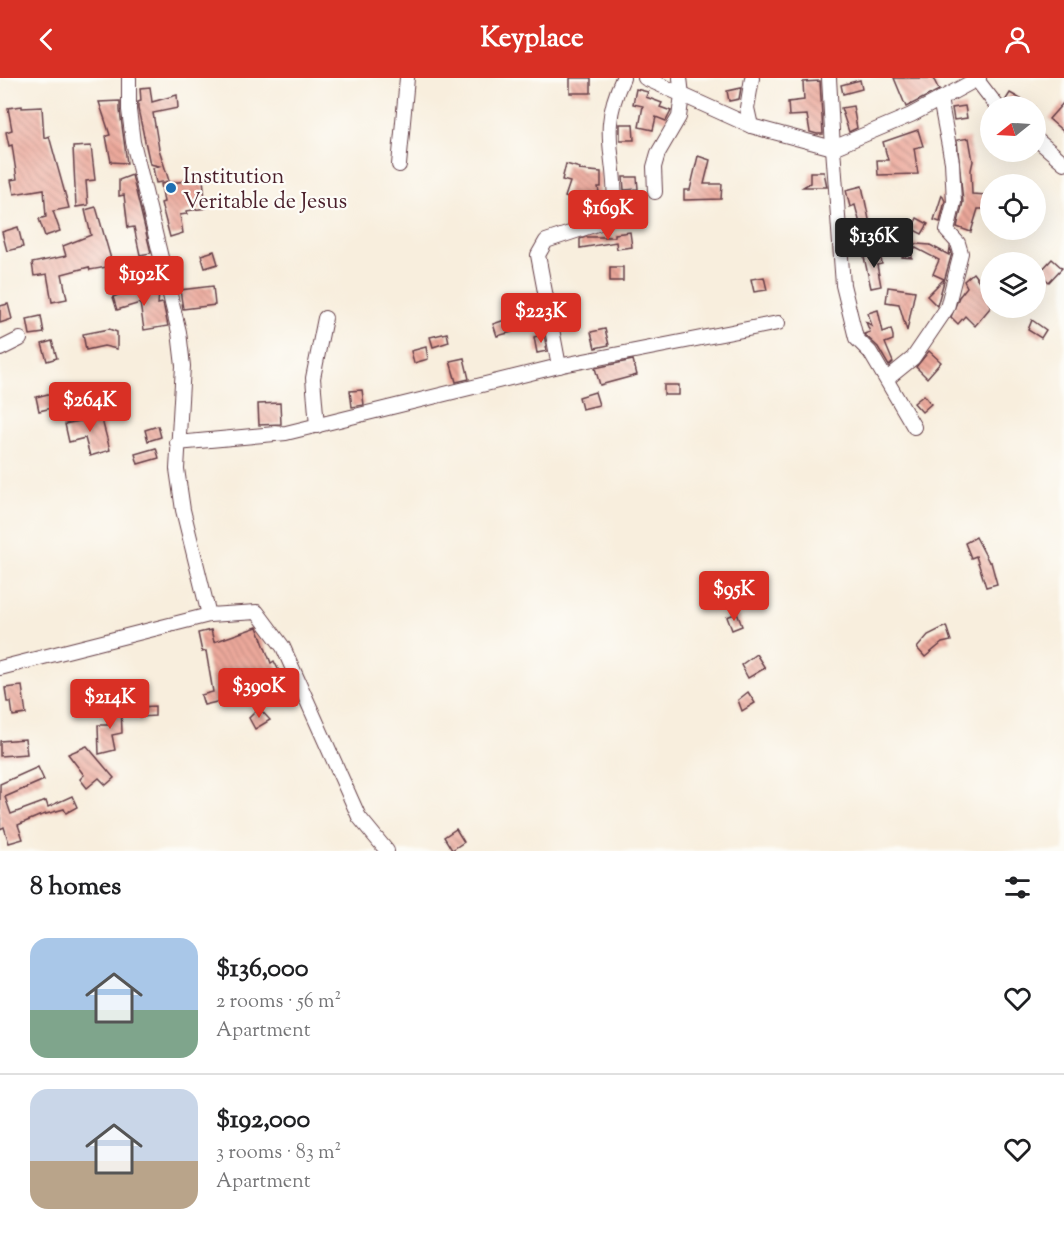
<!DOCTYPE html>
<html lang="en">
<head>
<meta charset="utf-8">
<style>
	:root { --surface:#fff; --page:#f2f2f2; --text:#202124; --muted:#757577; --line:#e0e0e0; --accent:#d93025 }
	body { margin:0; font-family:"Sorts Mill Goudy",serif; background:var(--page); color:var(--text); height:100vh; display:flex; flex-direction:column; font-size:22px; white-space:nowrap }
	* { box-sizing:border-box; margin:0 }
	p { font-size:20px; color:var(--muted) }
	.icon { flex:none; width:33px; height:33px; fill:none; stroke:currentColor; stroke-width:2; stroke-linecap:round; stroke-linejoin:round }
	.map { position:relative; height:773px; overflow:hidden }
	.panel { display:flex; flex-direction:column; background:var(--surface); flex:1 }
	.panel>* { flex:none }
	.needle { width:39px; rotate:252deg }
	.controls { position:absolute; left:980px; top:18px; display:grid; gap:12px }
	.controls a { display:grid; place-items:center; width:66px; height:66px; border-radius:50%; background:var(--surface); box-shadow:0 6px 24px #0002; font-size:30px }
	.price { position:absolute; translate:-50% -51px; padding:0 14px; border-radius:6px; background:var(--accent); color:#fff; font-size:20px; line-height:39px; filter:drop-shadow(0 2px 3px #0008) }
	.price::after { content:''; position:absolute; left:50%; top:36px; width:18px; height:14px; margin-left:-9px; background:inherit; clip-path:polygon(0 0,100% 0,50% 100%) }
	.price.current { background:#222; color:#fff }
	ul { padding:0; list-style:none }
	li { display:flex; align-items:center; gap:18px; height:150px; padding:0 30px }
	li+li { border-top:2px solid var(--line) }
	li span { display:grid; place-items:center; flex:none; width:168px; height:120px; border-radius:18px; color:#555 }
	li>.icon { margin-inline-start:auto }
	span .icon { width:72px; height:72px; fill:#fffc; stroke-width:1 }
	li b { font-size:26px }
	h2 { display:flex; justify-content:space-between; align-items:center; height:72px; padding:0 30px; font-size:26px }
	header { display:flex; justify-content:space-between; align-items:center; height:78px; padding:0 30px; background:var(--accent); color:#fff; font-size:27px; font-weight:800 }
	.map>svg:first-child { display:block }
</style>
</head>
<body>
<header><svg class="icon" aria-label="back" viewBox="0 0 24 24"><path d="M15 5l-7 7 7 7"/></svg>Keyplace<svg class="icon" aria-label="person" viewBox="0 0 24 24"><circle cx="12" cy="8" r="4"/><path d="M4 21q1-7 8-7t8 7"/></svg></header>
<div class="map">
<svg width="1064" height="773" viewBox="0 0 1064 773">
	<defs>
		<pattern id="building-back-hatch" width="6" height="6" patternUnits="userSpaceOnUse" patternTransform="scale(1.5)"><rect width="6" height="6" fill="#eca99b"/><path d="M-1 5l2 2M0 0l6 6M5-1l2 2" fill="none" stroke="#c1897f"/></pattern>
	</defs>
	<rect width="100%" height="100%" fill="#fdfcf7"/>
	<filter id="ink" filterUnits="userSpaceOnUse"><feTurbulence type="fractalNoise" baseFrequency=".0167" numOctaves="2"/><feDisplacementMap in="SourceGraphic" scale="12" xChannelSelector="R" yChannelSelector="G"/><feConvolveMatrix kernelMatrix="1 2 1 2 8 2 1 2 1" color-interpolation-filters="sRGB"/></filter>
	<filter id="wash" filterUnits="userSpaceOnUse"><feTurbulence type="fractalNoise" baseFrequency=".008" numOctaves="4" result="noise"/><feDisplacementMap in="SourceGraphic" scale="24" xChannelSelector="R" yChannelSelector="G"/><feGaussianBlur stdDeviation="1.35" result="paint"/><feColorMatrix in="noise" values="0 0 0 0 0 0 0 0 0 0 0 0 0 0 0 0 0 1.4 0 .05"/><feComposite in="paint" operator="in"/></filter>
	<g filter="url(#wash)">
		<rect width="100%" height="100%" fill="#f8eedd"/>
		<g id="blocks">
			<g fill="url(#building-back-hatch)">
				<rect x="570" y="0" width="21" height="15"/>
				<polygon points="894,0 933,0 939,12 906,29"/>
				<polygon points="860,2 862,11 843,16 841,7"/>
				<polygon points="820,3 823,56 817,56 810,54 807,37 789,38 788,24 804,22 803,4"/>
				<polygon points="150,9 152,24 177,17 178,30 153,35 159,71 169,103 156,105 153,90 159,88 150,86 138,31 138,24 141,23 140,10"/>
				<polygon points="741,10 739,21 729,23 727,13"/>
				<polygon points="636,11 648,14 646,19 662,25 660,29 671,33 666,43 656,39 653,52 639,49 643,28 633,26"/>
				<polygon points="1010,15 1033,28 1006,28 1005,23"/>
				<polygon points="120,23 120,33 127,85 111,84 106,58 110,57 99,24"/>
				<polygon points="1064,24 1064,54 1049,41"/>
				<polygon points="22,28 22,30 42,29 44,60 49,58 69,130 53,133 60,153 45,158 39,141 46,139 44,111 14,116 11,102 17,101 12,67 9,68 6,54 12,52 8,30"/>
				<polygon points="853,28 857,50 849,54 841,30"/>
				<polygon points="965,28 967,40 954,42 952,30"/>
				<polygon points="620,46 633,46 634,62 620,62"/>
				<polygon points="918,52 923,68 914,70 918,96 878,97 877,82 888,82 883,64"/>
				<polygon points="969,60 973,83 971,92 972,116 987,117 987,131 978,131 971,154 957,149 963,124 957,62"/>
				<polygon points="91,68 95,102 86,103 88,127 76,129 73,69"/>
				<polygon points="698,78 710,82 704,106 722,106 721,121 684,122 684,112 690,112"/>
				<polygon points="566,86 580,90 579,92 601,94 601,109 598,109 601,125 589,128 565,119 570,104 562,102"/>
				<polygon points="810,94 824,94 827,109 803,109 810,105"/>
				<polygon points="132,97 151,175 140,177 134,149 128,150 124,117 119,118 119,102"/>
				<polygon points="623,99 637,99 638,111 624,112"/>
				<polygon points="203,101 206,130 186,133 187,136 180,137 183,155 170,159 161,125 164,124 161,106"/>
				<polygon points="862,108 871,151 862,153 855,127 850,129 846,112"/>
				<polygon points="942,117 945,123 940,144 934,142"/>
				<polygon points="96,129 113,188 90,192 89,189 62,196 67,221 52,224 47,196 34,198 32,185 66,178 63,168 91,157 85,132"/>
				<polygon points="917,140 928,146 922,156 912,151"/>
				<polygon points="18,149 23,169 7,173 2,154"/>
				<polygon points="891,152 893,163 881,166 881,154"/>
				<polygon points="630,154 632,169 617,171 616,164 580,170 580,161 586,159 615,159 615,156"/>
				<polygon points="904,165 930,167 949,177 950,170 952,175 937,228 927,218 944,201 933,196 939,182 912,168 912,180 902,179"/>
				<polygon points="214,173 218,186 205,190 201,177"/>
				<polygon points="880,175 882,186 877,187 881,208 871,210 864,179"/>
				<polygon points="144,179 145,193 115,198 117,183"/>
				<polygon points="1052,181 1062,190 1049,204 1039,195"/>
				<rect x="610" y="189" width="13" height="14"/>
				<polygon points="973,195 985,211 990,206 990,230 975,248 965,238 958,246 951,239 959,219 967,209 964,203"/>
				<polygon points="764,199 767,212 754,214 751,201"/>
				<polygon points="213,208 215,227 183,231 180,212"/>
				<polygon points="139,209 140,217 159,214 158,226 163,225 168,248 144,252 140,225 117,232 113,219"/>
				<polygon points="888,209 915,213 907,253 899,226 886,224"/>
				<polygon points="8,226 12,241 0,245 0,228"/>
				<polygon points="878,232 883,254 891,251 893,258 893,262 885,265 893,284 889,288 878,269 864,256 870,254 866,244 872,248 868,235"/>
				<polygon points="41,238 44,255 30,257 27,241"/>
				<polygon points="508,241 512,254 497,258 493,246"/>
				<polygon points="1032,242 1046,252 1041,260 1028,252"/>
				<polygon points="109,251 117,254 117,271 104,268 86,272 83,256"/>
				<polygon points="605,251 609,267 595,270 591,254"/>
				<polygon points="447,255 449,264 433,269 430,259"/>
				<polygon points="544,256 547,273 537,275 534,259"/>
				<polygon points="52,263 57,280 47,283 42,266"/>
				<polygon points="426,269 428,281 414,285 411,273"/>
				<polygon points="929,273 941,284 927,300 916,289"/>
				<polygon points="464,280 469,301 456,304 450,283"/>
				<polygon points="633,282 637,297 600,307 595,290"/>
				<rect x="664" y="307" width="15" height="10"/>
				<polygon points="362,312 364,327 352,329 350,313"/>
				<polygon points="595,314 599,327 582,331 579,319"/>
				<polygon points="52,315 56,329 39,333 36,319"/>
				<polygon points="924,317 931,326 922,334 914,325"/>
				<polygon points="280,325 281,346 259,347 258,326"/>
				<polygon points="100,334 110,372 90,378 85,360 69,364 65,346 85,342 84,338"/>
				<polygon points="158,348 161,359 148,363 145,352"/>
				<polygon points="156,370 159,380 138,386 135,376"/>
				<polygon points="976,459 989,484 991,484 997,506 986,509 976,478 971,480 965,465"/>
				<polygon points="737,535 742,548 732,552 727,539"/>
				<polygon points="946,548 951,563 942,565 925,579 917,570 928,557"/>
				<polygon points="257,549 271,585 274,583 279,593 269,597 272,610 254,614 256,618 231,628 229,621 204,627 201,617 213,614 206,573 202,574 198,555 211,552 214,564"/>
				<polygon points="756,576 765,590 748,600 741,587"/>
				<polygon points="22,608 26,636 13,638 11,624 7,624 5,610"/>
				<polygon points="748,614 755,625 742,633 738,622"/>
				<polygon points="107,628 121,628 122,655 112,657 115,672 99,676 98,647 108,647"/>
				<polygon points="155,628 155,638 140,639 140,629"/>
				<polygon points="259,630 270,642 255,651 249,640"/>
				<polygon points="25,661 27,676 0,678 0,663"/>
				<polygon points="87,668 114,700 106,707 99,700 87,710 80,701 84,697 68,676"/>
				<polygon points="38,689 44,702 5,719 11,736 46,723 48,729 72,718 77,729 66,735 64,731 39,738 18,747 23,761 9,765 4,749 0,751 0,706"/>
				<polygon points="456,751 464,764 452,772 444,759"/>
			</g>
		</g>
	</g>
	<g filter="url(#ink)">
		<use href="#blocks" fill-opacity="0" stroke="#643e46" stroke-width="1.5"/>
		<g fill="none" stroke-linecap="round" stroke-linejoin="round">
			<g stroke="#643e46" stroke-width="16">
				<g id="street">
					<polyline points="645,0 751,48 833,70 829,0"/>
					<polyline points="977,2 997,28"/>
					<polyline points="751,48 747,30 752,0"/>
					<polyline points="1035,60 1064,85"/>
					<polyline points="399,87 407,0"/>
					<polyline points="655,114 654,89 658,75 679,39 682,17 680,0"/>
					<polyline points="0,271 20,261"/>
					<path d="M559 288 538 177 546 163 606 143 614 135C619 80 596 57 623 0"/>
					<polyline points="887,301 913,280 947,230 961,175 958,165 947,153 954,124 952,84 940,21"/>
					<polyline points="317,348 313,300 325,240"/>
					<polyline points="914,349 870,274 856,260 843,207 833,70 911,37 979,0"/>
					<polyline points="177,365 286,355 563,287 778,245"/>
					<polyline points="209,537 257,534 283,569 359,739 387,773"/>
					<polyline points="0,590 209,537 183,432 177,391 183,288 179,254 133,64 129,32 129,0"/>
				</g>
			</g>
			<use href="#street" stroke="#fff" stroke-width="14"/>
		</g>
	</g>
	<circle fill="#1f6fb2" stroke="#fdfcf7" stroke-width="2" cx="171" cy="110" r="6"/>
	<g text-anchor="middle" stroke-width="4.5" stroke-linejoin="round" paint-order="stroke">
		<g font-size="22" fill="#4a1f2b" stroke="#fdfcf7" text-anchor="start">
			<text x="183" y="105">Institution<tspan x="183" dy="25">Veritable de Jesus</tspan></text>
		</g>
	</g>
</svg>
<div class="controls">
<a><svg class="needle" viewBox="-14 -14 28 28"><path d="M0-13l5 13h-10z" fill="#e53935"/><path d="M0 13l5-13h-10z" fill="#757577"/></svg></a>
<a><svg class="icon" aria-label="locate" viewBox="0 0 24 24"><circle cx="12" cy="12" r="6"/><path d="M12 2v4M12 18v4M2 12h4M18 12h4"/></svg></a>
<a><svg class="icon" aria-label="layers" viewBox="0 0 24 24"><path d="M12 4l9 5-9 5-9-5zM3 14l9 5 9-5"/></svg></a>
</div>
<b class="price" style="left:608px;top:163px">$169K</b>
<b class="price current" style="left:874px;top:191px">$136K</b>
<b class="price" style="left:144px;top:229px">$192K</b>
<b class="price" style="left:541px;top:266px">$223K</b>
<b class="price" style="left:90px;top:355px">$264K</b>
<b class="price" style="left:734px;top:544px">$95K</b>
<b class="price" style="left:259px;top:641px">$390K</b>
<b class="price" style="left:110px;top:652px">$214K</b>
</div>
<section class="panel">
<h2>8 homes<svg class="icon" aria-label="filters" viewBox="0 0 24 24"><path d="M4 7h16M4 17h16"/><circle cx="9" cy="7" r="2"/><circle cx="15" cy="17" r="2"/></svg></h2>
<ul>
<li><span style="background:linear-gradient(#a9c7e8 60%,#7fa58c 0)"><svg class="icon" aria-label="home" viewBox="0 0 24 24"><path d="M3 11l9-7 9 7M6 9v11h12V9"/></svg></span><div><b>$136,000</b><p>2 rooms · 56 m²</p><p>Apartment</p></div><svg class="icon" aria-label="heart" viewBox="0 0 24 24"><path d="M12 20l-8-8c-3-5 5-10 8-4 3-6 11-1 8 4z"/></svg></li>
<li><span style="background:linear-gradient(#c9d6e8 60%,#b9a48a 0)"><svg class="icon" aria-label="home" viewBox="0 0 24 24"><path d="M3 11l9-7 9 7M6 9v11h12V9"/></svg></span><div><b>$192,000</b><p>3 rooms · 83 m²</p><p>Apartment</p></div><svg class="icon" aria-label="heart" viewBox="0 0 24 24"><path d="M12 20l-8-8c-3-5 5-10 8-4 3-6 11-1 8 4z"/></svg></li>
</ul>
</section>
</body>
</html>
